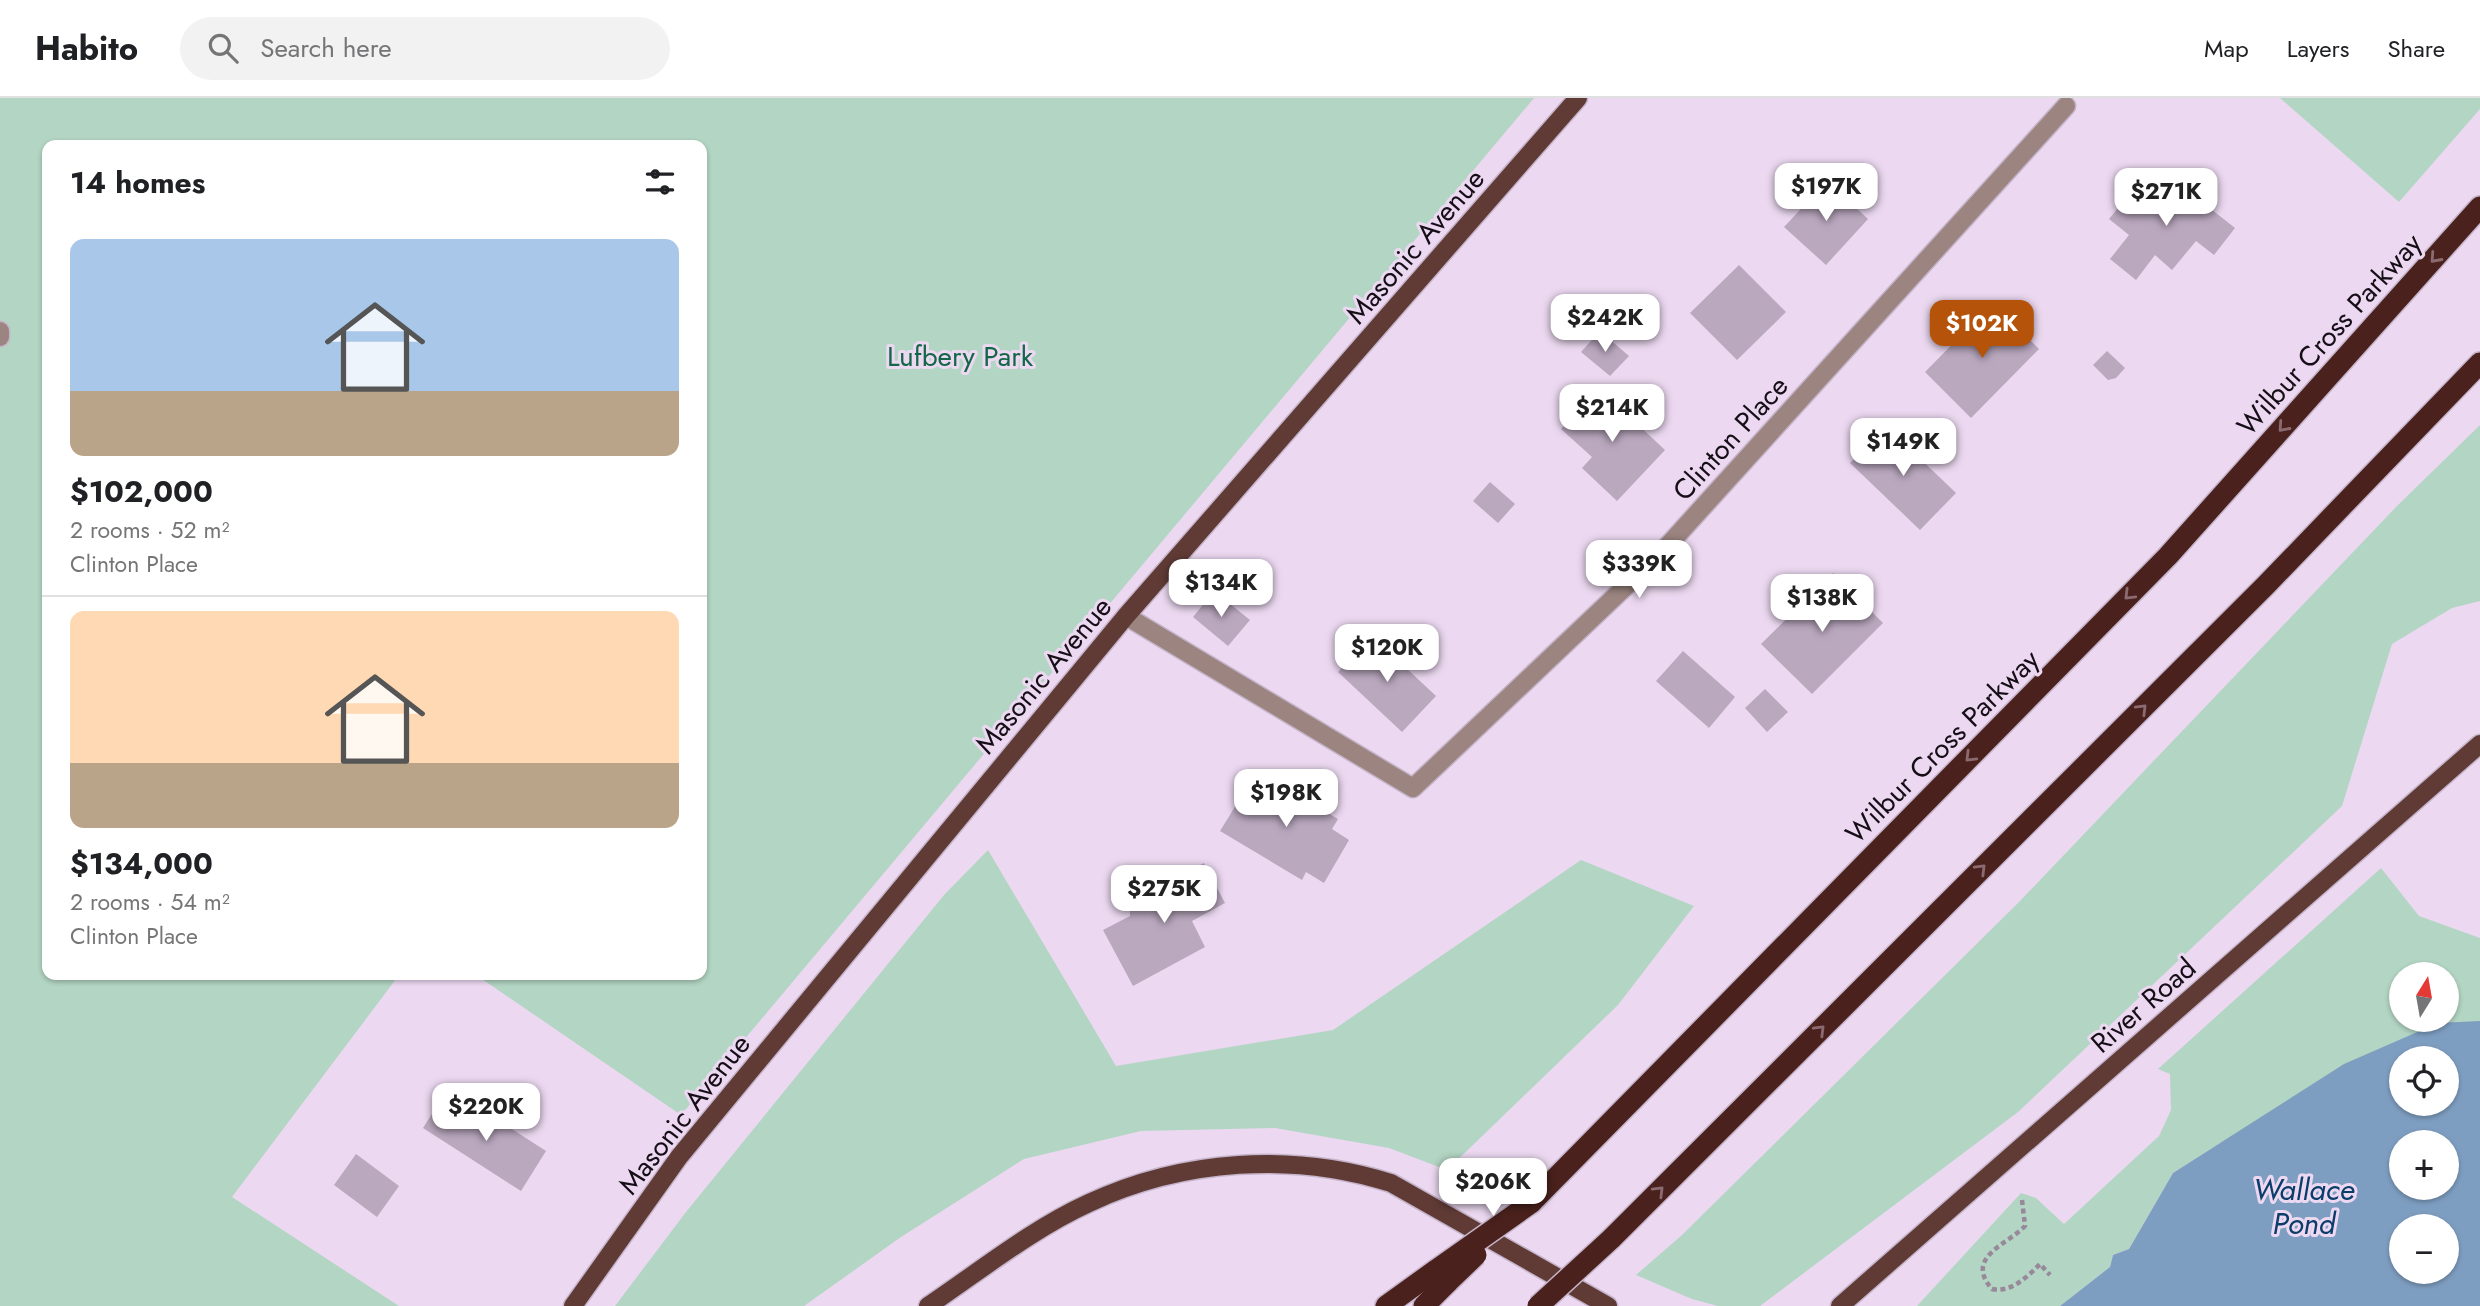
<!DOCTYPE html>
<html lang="en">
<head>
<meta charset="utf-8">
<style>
	:root { --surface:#fff; --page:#f2f2f2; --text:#202124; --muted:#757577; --line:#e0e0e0; --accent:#b45309 }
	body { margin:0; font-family:Jost,sans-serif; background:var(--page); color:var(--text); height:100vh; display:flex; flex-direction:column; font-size:26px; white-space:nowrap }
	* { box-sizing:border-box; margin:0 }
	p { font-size:23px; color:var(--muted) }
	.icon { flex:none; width:38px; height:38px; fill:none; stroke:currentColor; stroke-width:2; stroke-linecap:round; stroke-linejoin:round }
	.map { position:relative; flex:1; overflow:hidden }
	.details { position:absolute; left:42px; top:42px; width:665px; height:840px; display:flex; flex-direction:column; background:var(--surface); border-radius:14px; box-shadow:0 2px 5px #0004 }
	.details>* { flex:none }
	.needle { width:46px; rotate:11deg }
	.tools { position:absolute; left:2389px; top:864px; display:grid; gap:14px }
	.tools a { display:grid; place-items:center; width:70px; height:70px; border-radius:50%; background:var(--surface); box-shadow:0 2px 5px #0004; font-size:35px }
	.price { position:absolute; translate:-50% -60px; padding:0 16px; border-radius:14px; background:#fff; color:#222; font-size:23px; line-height:46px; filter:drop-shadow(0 2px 4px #0008) }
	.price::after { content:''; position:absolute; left:50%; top:42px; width:21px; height:16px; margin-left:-10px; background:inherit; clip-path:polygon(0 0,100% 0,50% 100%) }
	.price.on { background:var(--accent); color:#fff }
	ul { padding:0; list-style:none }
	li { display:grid; align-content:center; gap:14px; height:371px; padding:0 28px }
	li+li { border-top:2px solid var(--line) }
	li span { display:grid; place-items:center; height:217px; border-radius:14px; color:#555 }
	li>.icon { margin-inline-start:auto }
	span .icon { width:126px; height:126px; fill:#fffc; stroke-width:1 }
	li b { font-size:30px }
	h2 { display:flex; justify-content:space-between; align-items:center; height:84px; padding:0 28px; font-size:30px }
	header { display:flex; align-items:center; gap:42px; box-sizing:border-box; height:98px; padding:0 35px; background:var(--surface); border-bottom:2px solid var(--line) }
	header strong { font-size:33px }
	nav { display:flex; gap:38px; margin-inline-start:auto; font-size:24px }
	.search { width:490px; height:63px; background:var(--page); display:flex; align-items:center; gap:18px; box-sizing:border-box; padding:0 24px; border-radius:38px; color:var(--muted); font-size:26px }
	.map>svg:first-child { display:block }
</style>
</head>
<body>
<header>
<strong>Habito</strong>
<div class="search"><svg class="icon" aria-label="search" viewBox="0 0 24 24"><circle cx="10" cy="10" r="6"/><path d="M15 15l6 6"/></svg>Search here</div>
<nav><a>Map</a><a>Layers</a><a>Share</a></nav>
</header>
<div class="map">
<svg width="2480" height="1208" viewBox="0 0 2480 1208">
	<rect width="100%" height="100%" fill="#ecd9f1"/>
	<g fill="#b3d5c3" fill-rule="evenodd">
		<polygon points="0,0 1534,0 681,1017 476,877 702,877 702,47 47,47 47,877 399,877 232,1099 399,1208 0,1208"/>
		<polygon points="2280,0 2480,0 2480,11 2399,104"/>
		<polygon points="2480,327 2480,503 2452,510 2392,546 2342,708 2018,1014 1760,1208 1718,1208 1692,1201 1636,1177 1682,1137 2019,804 2397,408"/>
		<polygon points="988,752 1116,968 1333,932 1581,762 1694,808 1618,907 1447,1072 1389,1050 1275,1030 1141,1033 1024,1061 901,1139 804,1208 615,1208 686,1114 944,797"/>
		<path d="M2381 770 2419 818 2480 840V1208H2219L2220 1045 2173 1075 2129 1151 2113 1157 2110 1169 2060 1208H1917L2021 1095 2036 1100 2064 1126 2159 1038 2171 1012 2170 976 2158 971ZM2401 877H2446V922H2401ZM2401 961H2446V1006H2401ZM2401 1045H2446V1090H2401ZM2401 1129H2446V1174H2401Z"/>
	</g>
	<path fill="#7e9ec1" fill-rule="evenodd" d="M2480 923V1208H2060L2110 1169 2113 1157 2129 1151 2173 1075 2344 966 2438 925ZM2401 961H2446V1006H2401ZM2401 1045H2446V1090H2401ZM2401 1129H2446V1174H2401Z"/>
	<g fill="#baa8bf">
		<polygon points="2169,78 2235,130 2214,157 2196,143 2172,172 2155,157 2136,182 2110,161 2129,137 2109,121 2132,93 2148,104"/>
		<polygon points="1827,83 1868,121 1826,167 1784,129"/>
		<polygon points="1739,167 1786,214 1737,262 1690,215"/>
		<polygon points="1993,205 2039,251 1971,320 1925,274"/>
		<polygon points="1600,233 1629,258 1610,278 1581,254"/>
		<polygon points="2107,253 2125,270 2116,280 2108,282 2093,267"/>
		<polygon points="1599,290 1665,352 1617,403 1582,370 1592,359 1561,331"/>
		<polygon points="1886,328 1956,395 1920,432 1850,365"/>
		<polygon points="1490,384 1515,406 1498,425 1473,403"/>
		<polygon points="1833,475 1883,525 1812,596 1761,546"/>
		<polygon points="1214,493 1250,522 1228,548 1193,519"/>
		<polygon points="1372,538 1436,598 1402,634 1338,574"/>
		<polygon points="1683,553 1735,599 1709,630 1656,583"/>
		<polygon points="1765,591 1788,614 1767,634 1745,610"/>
		<polygon points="1257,673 1338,721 1332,731 1349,742 1324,785 1306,774 1302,782 1220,733"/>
		<polygon points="1204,765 1225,805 1192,823 1205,849 1133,888 1103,832 1130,818 1130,807 1144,799 1151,801 1161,795 1161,787"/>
		<polygon points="444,997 490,1027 495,1020 546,1053 521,1093 423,1030"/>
		<polygon points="356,1056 399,1088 377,1119 334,1087"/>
	</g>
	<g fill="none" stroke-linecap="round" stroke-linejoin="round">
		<g stroke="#c5b4ca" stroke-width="21">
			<g id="minor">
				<polyline points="0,233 0,239"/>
				<polyline points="1126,518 1413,690 1662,454 2066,8"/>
			</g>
		</g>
		<g stroke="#c5b4ca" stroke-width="21">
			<g id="major">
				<polyline points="573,1208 679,1059 1126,518 1578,0"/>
				<path d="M928 1208C980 1173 1032 1131 1089 1105 1183 1061 1293 1054 1391 1085L1608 1208"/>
				<polyline points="1840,1208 2480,646"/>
			</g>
		</g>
		<g stroke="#c5b4ca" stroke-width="24">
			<g id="highway">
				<polyline points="1531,1105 2168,458 2480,109"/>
				<polyline points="1611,1141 2266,487 2480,265"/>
				<polyline points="1386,1208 1436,1172"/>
				<polyline points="1424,1208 1449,1183"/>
			</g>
		</g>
		<path stroke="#97889a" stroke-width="4.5" stroke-dasharray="5 3.5" stroke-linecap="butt" d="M2022 1102 2025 1128C2007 1147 1964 1159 1992 1191 2011 1195 2027 1179 2040 1166L2050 1177"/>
		<use href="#minor" stroke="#9c8581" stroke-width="18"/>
		<use href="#major" stroke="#603b36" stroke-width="18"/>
		<use href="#highway" stroke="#4a211c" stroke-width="21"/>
		<g stroke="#c5b4ca" stroke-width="24" stroke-linecap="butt">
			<g id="highway-bridge">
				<polyline points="1436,1172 1531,1105"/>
				<polyline points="1449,1183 1476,1157"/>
				<polyline points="1538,1208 1611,1141"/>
			</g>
		</g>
		<use href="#highway-bridge" stroke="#4a211c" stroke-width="21"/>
	</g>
	<defs><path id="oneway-chevron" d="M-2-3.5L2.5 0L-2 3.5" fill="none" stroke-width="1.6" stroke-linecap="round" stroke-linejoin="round" transform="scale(1.75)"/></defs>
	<g stroke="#8b6b71">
		<use href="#oneway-chevron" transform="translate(2435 160) rotate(132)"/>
		<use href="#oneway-chevron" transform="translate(2283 329) rotate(132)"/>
		<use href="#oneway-chevron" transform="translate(2129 497) rotate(135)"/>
		<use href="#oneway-chevron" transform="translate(2142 611) rotate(-45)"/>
		<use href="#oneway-chevron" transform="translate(1970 659) rotate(135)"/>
		<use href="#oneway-chevron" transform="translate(1981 771) rotate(-45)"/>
		<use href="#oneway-chevron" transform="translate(1820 932) rotate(-45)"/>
		<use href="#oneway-chevron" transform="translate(1659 1093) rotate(-45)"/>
	</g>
	<g text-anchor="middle" stroke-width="6" stroke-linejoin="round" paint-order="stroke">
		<g font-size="28" fill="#150e16" stroke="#ecd9f1">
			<text transform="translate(1415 148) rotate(-49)" y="10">Masonic Avenue</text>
			<text transform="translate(2329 236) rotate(-48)" y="10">Wilbur Cross Parkway</text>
			<text transform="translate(1730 340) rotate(-48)" y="10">Clinton Place</text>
			<text transform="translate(1043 577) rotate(-50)" y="10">Masonic Avenue</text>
			<text transform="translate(1942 648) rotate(-45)" y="10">Wilbur Cross Parkway</text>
			<text transform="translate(2143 907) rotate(-41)" y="10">River Road</text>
			<text transform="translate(684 1016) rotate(-52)" y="10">Masonic Avenue</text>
		</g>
		<g font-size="28" fill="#136747" stroke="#ecd9f1">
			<text x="960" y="268">Lufbery Park</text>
		</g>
		<g font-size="30" font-style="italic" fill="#0b3d6a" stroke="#ecd9f1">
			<text x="2304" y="1102">Wallace<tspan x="2304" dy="34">Pond</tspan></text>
		</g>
	</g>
</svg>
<div class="tools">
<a><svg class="needle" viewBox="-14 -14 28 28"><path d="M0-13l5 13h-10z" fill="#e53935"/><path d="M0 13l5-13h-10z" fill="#757577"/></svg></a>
<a><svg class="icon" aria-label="locate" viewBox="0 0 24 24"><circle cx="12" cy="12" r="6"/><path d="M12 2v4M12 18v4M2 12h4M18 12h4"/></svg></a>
<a>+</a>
<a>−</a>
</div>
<b class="price" style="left:1826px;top:125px">$197K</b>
<b class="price" style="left:2166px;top:130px">$271K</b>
<b class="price" style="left:1605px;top:256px">$242K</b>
<b class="price on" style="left:1982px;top:262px">$102K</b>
<b class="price" style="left:1612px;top:346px">$214K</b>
<b class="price" style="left:1903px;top:380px">$149K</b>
<b class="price" style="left:1639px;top:502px">$339K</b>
<b class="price" style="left:1221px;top:521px">$134K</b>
<b class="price" style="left:1822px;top:536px">$138K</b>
<b class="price" style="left:1387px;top:586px">$120K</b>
<b class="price" style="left:1286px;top:731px">$198K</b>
<b class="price" style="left:1164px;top:827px">$275K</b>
<b class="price" style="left:486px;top:1045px">$220K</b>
<b class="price" style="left:1493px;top:1120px">$206K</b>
<section class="details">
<h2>14 homes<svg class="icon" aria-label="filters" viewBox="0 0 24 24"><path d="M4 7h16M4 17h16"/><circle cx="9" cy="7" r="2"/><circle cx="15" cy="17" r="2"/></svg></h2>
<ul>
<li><span style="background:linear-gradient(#a9c7e8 70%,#b9a48a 0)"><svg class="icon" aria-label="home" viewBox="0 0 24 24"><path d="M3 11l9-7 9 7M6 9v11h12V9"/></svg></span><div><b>$102,000</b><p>2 rooms · 52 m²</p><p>Clinton Place</p></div></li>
<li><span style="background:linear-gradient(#ffd9b3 70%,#b9a48a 0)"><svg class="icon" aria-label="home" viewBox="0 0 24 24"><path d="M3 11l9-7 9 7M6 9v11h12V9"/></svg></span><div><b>$134,000</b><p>2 rooms · 54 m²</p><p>Clinton Place</p></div></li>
</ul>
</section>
</div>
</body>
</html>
